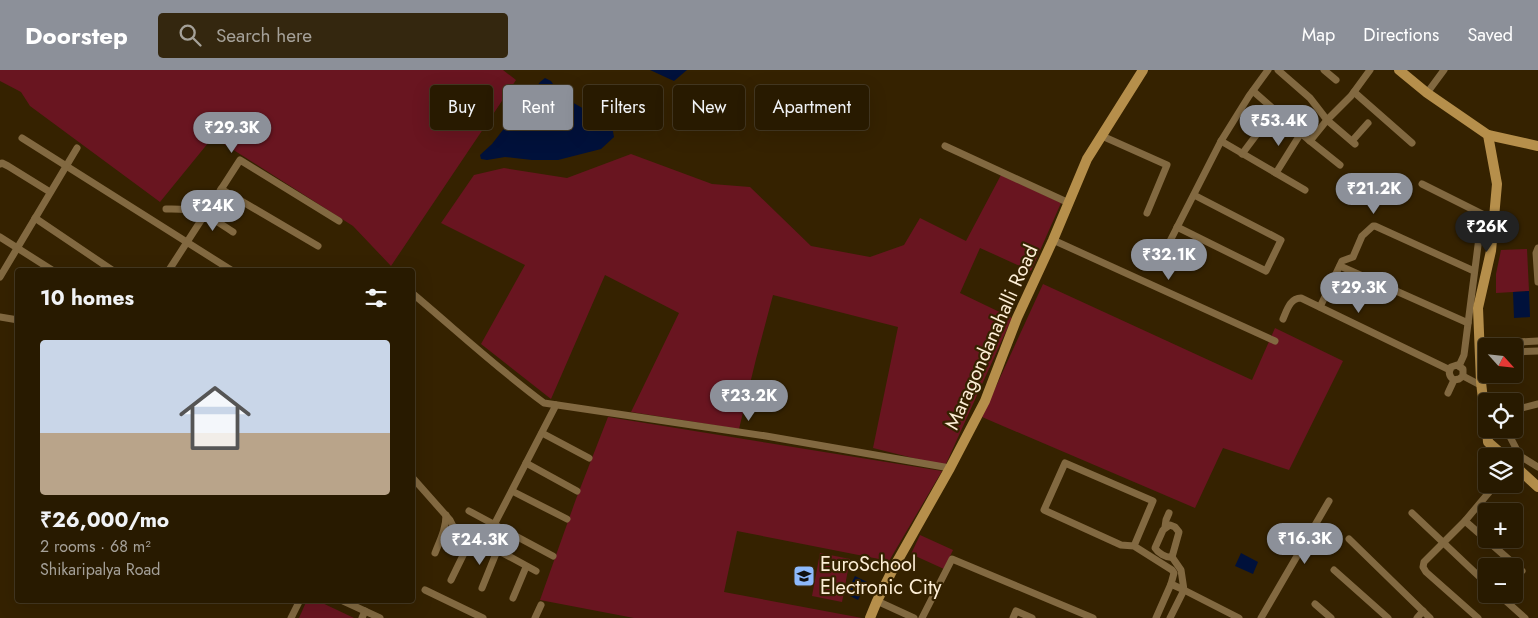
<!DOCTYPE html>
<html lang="en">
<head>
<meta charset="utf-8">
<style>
	:root { --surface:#281a00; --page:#34270f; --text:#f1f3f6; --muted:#a5a199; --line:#443822; --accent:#8c9099 }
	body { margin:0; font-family:Jost,sans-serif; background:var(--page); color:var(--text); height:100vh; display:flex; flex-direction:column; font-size:19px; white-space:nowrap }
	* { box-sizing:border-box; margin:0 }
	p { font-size:16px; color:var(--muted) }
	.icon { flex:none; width:28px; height:28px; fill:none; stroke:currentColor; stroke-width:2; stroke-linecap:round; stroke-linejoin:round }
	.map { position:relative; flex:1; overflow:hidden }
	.sheet { position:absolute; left:15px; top:198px; width:400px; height:335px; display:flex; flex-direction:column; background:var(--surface); border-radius:5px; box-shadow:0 5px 20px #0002,0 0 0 1px var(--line) }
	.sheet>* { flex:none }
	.hud { position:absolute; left:430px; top:15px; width:475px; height:45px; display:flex; gap:10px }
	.needle { width:32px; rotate:117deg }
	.controls { position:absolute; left:1478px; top:268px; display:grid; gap:10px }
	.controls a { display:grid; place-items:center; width:45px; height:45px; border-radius:5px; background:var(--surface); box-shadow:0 5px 20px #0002,0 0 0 1px var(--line); font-size:25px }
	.price { position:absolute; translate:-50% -42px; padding:0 11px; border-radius:18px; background:var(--accent); color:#fff; font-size:16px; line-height:32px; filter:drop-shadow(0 1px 2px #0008) }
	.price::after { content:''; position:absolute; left:50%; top:30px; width:15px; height:11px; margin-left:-8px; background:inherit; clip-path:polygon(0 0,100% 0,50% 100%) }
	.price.selected { background:#222; color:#fff }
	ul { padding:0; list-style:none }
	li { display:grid; align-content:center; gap:10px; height:265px; padding:0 25px }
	li span { display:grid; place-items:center; height:155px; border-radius:5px; color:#555 }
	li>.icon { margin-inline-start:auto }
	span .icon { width:90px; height:90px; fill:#fffc; stroke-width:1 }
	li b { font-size:21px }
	h2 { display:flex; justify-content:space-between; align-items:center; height:60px; padding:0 25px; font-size:21px }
	.tag { padding:0 18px; border-radius:5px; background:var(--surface); box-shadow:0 5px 20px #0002,0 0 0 1px var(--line); font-size:18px; line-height:45px }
	.tag.selected { background:var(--accent); color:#fff }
	header { display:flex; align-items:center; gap:30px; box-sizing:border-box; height:70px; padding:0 25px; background:var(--accent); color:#fff }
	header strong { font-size:24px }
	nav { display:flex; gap:28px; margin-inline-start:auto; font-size:18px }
	.search { width:350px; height:45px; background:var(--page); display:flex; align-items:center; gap:12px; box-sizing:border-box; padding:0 18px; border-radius:5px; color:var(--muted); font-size:19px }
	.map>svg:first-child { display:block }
</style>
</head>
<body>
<header>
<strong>Doorstep</strong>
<div class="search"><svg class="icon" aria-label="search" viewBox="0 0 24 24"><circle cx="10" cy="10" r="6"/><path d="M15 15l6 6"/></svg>Search here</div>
<nav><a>Map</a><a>Directions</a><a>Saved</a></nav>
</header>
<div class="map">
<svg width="1538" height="548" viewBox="0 0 1538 548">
	<rect width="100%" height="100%" fill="#352200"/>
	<g fill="#691520">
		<polygon points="0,0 503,0 516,10 391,196 353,156 213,67 160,132 30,36 21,22 0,11"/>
		<polygon points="631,84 712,114 750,117 811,176 870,187 904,175 920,148 966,171 1001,105 1061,133 1031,201 980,178 960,223 1012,248 945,396 873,378 898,257 773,225 756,289 739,359 631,342 679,243 605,205 551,329 481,274 525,195 441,153 474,105 504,98 567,108"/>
		<polygon points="1527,179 1529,221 1496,223 1496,204 1501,180"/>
		<polygon points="1043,214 1252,310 1275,258 1343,291 1289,400 1223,378 1195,438 982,347"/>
		<polygon points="608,347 942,401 889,491 737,461 724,522 862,548 634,548 540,530 576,429"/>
		<polygon points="920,465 953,480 944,499 911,484"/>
		<polygon points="820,483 850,489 842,532 812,526"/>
		<polygon points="307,530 316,530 354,548 299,548"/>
	</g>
	<g fill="#00113b">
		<polygon points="650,0 687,0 674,11"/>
		<polygon points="545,8 551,11 555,17 570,31 593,44 606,49 612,56 614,67 601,79 558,90 532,90 505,87 487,90 481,89 480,85 492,74 540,12"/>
		<polygon points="1529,221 1530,247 1514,248 1513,222"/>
		<polygon points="1241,483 1258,492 1253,504 1235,496"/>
		<polygon points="855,506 867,512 858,530 846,524"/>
	</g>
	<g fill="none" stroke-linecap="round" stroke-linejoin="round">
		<g stroke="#826941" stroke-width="7">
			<polyline points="1278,0 1310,28 1327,50 1310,71"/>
			<polyline points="1324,0 1336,10"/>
			<polyline points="1253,21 1310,71 1340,95"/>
			<polyline points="1354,22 1412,73"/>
			<polyline points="1427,23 1444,0"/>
			<polyline points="1102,66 1167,95 1147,143"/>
			<polyline points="22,68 231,200"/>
			<polyline points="1221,71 1305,120"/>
			<polyline points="1352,71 1368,53"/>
			<polyline points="1355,74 1327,50 1351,26 1370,0"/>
			<polyline points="945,76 1069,133"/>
			<polyline points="1242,84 1275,40"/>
			<polyline points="0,94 2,93 8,96 50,122"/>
			<polyline points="1276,103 1301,63"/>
			<polyline points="1422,114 1482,144 1464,285 1459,296"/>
			<polyline points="221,119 318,176"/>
			<path d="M166 139C200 138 206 144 233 162"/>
			<polyline points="35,148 112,200"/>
			<polyline points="1177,157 1266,201 1281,170 1194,125"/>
			<polyline points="0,167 52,200"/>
			<polyline points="1053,170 1275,271"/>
			<polyline points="1168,175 1221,71 1249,26 1268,0"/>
			<polyline points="1538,178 1536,183 1538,212"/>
			<polyline points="1340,196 1468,253"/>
			<polyline points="169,200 240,90 339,151"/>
			<polyline points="0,207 77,78"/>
			<path d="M412 223C456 260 498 299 544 333L766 366 950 398"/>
			<polyline points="1320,237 1342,191 1353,187 1362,166 1373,156 1375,156 1474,201"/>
			<polyline points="0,247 18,250"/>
			<path d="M1283 249C1287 240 1290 228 1301 228L1450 300"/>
			<polyline points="1480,274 1538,271"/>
			<polyline points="1514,282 1538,281"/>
			<polyline points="1463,306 1482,316"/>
			<path d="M1448 323 1454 310 1459 309 1463 306V299L1457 295 1451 297C1448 302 1449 307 1454 310"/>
			<polyline points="1514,340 1538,334"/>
			<polyline points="1506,359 1520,386 1538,397"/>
			<polyline points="542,363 589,388"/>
			<polyline points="526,393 577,421"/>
			<polyline points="412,407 450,450 453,456 536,501"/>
			<polyline points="512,421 567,449"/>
			<polyline points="469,441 553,486"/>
			<polyline points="1412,443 1486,513"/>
			<polyline points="1465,451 1522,501"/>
			<polyline points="494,455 556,335"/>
			<path d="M1170 455 1175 457 1179 462 1172 487C1166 488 1158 483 1155 478L1163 460Z"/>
			<polyline points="1165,457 1166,450 1169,443"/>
			<polyline points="1349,469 1430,548"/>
			<polyline points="1134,476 1153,431 1065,393 1044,440 1121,475 1134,476 1172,500 1174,503 1171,514"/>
			<path d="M435 483C440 470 446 459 446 445"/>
			<polyline points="1172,487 1181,500 1184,520 1239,548"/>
			<polyline points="1334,500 1388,548"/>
			<polyline points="451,510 472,467"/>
			<polyline points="482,518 497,481"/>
			<polyline points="425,520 483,548"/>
			<polyline points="1498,524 1525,548"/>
			<polyline points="513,528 526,497"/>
			<polyline points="341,530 380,548"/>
			<polyline points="877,531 914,548"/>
			<polyline points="1315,534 1331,548"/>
			<polyline points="291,548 300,530"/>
			<polyline points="362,548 365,541"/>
			<polyline points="535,548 541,535"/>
			<polyline points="922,548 952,489 1093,548"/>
			<polyline points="1013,548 1016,541 1032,548"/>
			<polyline points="1156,548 1171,514 1184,520 1170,548"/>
			<polyline points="1261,548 1329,431"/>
			<polyline points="1417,548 1423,541"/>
			<polyline points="1478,548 1426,502 1423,497 1424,492 1465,451 1496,414"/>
		</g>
		<g stroke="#b68f4b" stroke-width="10">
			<polyline points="1399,0 1427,23 1488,65 1497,114 1491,181 1478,238 1481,312 1486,356"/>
			<polyline points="1488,65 1538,76"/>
			<polyline points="1487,359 1488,372 1504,386"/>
			<polyline points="1514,395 1538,417"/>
			<polyline points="870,548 877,531 894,497 950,398 985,331 1017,248 1053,170 1087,89 1143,0"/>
		</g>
	</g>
	<defs>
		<g id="school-square" transform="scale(1.125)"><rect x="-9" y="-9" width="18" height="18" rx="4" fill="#8db9fc" stroke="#352200"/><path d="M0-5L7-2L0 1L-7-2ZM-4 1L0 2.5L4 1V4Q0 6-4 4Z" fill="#111"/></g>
	</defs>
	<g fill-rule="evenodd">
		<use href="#school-square" x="804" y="506"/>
	</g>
	<g text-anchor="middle" stroke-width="4.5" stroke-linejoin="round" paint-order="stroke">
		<g font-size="20" fill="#fdeed6" stroke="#352200">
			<text transform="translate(991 267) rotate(-66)" y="7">Maragondanahalli Road</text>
		</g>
		<g font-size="20" fill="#fdeed6" stroke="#352200" text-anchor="start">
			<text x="820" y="501">EuroSchool<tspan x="820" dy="23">Electronic City</tspan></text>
		</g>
	</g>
</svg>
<div class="controls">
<a><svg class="needle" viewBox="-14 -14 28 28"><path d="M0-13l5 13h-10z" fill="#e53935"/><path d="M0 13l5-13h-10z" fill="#a5a199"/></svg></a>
<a><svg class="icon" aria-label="locate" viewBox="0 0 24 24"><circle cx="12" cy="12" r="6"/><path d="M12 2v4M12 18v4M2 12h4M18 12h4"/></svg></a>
<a><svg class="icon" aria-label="layers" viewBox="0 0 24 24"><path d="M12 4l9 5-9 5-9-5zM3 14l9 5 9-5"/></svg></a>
<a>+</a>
<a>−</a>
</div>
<b class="price" style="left:1279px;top:77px">₹53.4K</b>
<b class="price" style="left:232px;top:84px">₹29.3K</b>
<b class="price" style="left:1374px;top:145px">₹21.2K</b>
<b class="price" style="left:213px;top:162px">₹24K</b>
<b class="price selected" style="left:1487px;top:183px">₹26K</b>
<b class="price" style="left:1169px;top:211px">₹32.1K</b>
<b class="price" style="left:1359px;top:244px">₹29.3K</b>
<b class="price" style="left:749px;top:352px">₹23.2K</b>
<b class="price" style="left:1305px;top:495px">₹16.3K</b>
<b class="price" style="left:480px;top:496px">₹24.3K</b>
<div class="hud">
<a class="tag">Buy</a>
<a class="tag selected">Rent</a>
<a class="tag">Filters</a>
<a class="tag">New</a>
<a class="tag">Apartment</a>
</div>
<section class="sheet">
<h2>10 homes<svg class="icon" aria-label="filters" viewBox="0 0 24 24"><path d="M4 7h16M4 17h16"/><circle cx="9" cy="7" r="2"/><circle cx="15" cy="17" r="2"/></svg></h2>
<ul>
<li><span style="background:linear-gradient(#c9d6e8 60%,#b9a48a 0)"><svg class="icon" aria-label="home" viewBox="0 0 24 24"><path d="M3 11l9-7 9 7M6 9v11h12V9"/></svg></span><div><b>₹26,000/mo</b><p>2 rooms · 68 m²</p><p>Shikaripalya Road</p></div></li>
</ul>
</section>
</div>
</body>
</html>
